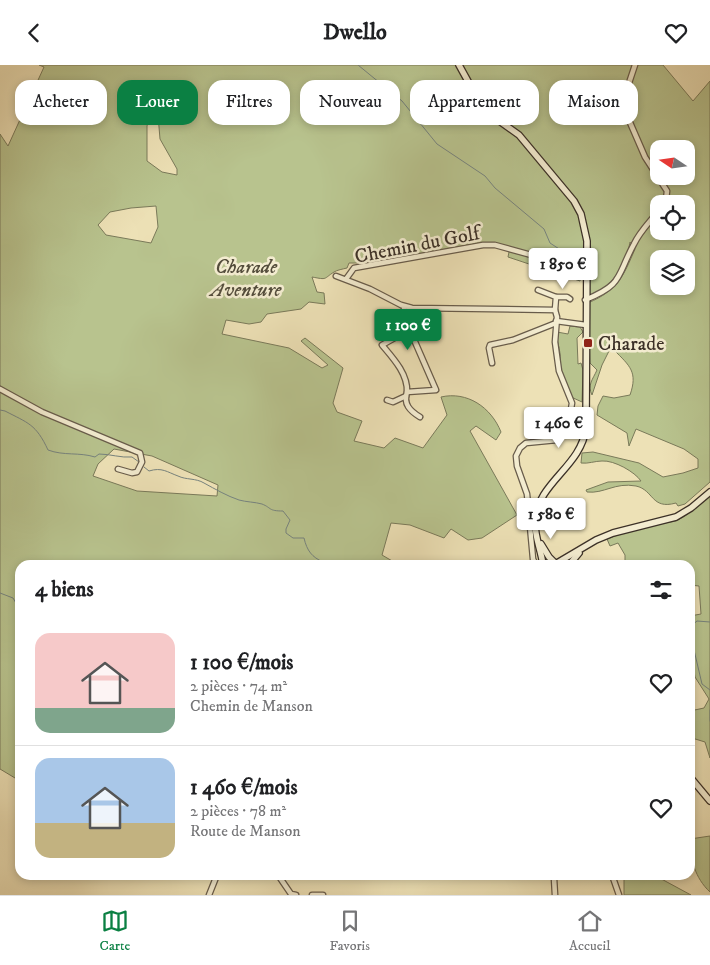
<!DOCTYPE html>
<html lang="fr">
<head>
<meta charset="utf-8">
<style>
	:root { --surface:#fff; --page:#f6f6f6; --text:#202124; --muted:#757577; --line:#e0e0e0; --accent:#0b8043 }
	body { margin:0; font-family:"IM FELL DW Pica",serif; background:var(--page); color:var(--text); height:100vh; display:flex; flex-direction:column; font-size:19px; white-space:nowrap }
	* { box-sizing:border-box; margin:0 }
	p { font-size:16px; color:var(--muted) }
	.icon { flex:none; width:28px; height:28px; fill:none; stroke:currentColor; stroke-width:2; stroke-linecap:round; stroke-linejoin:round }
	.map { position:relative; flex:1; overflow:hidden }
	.drawer { position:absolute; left:15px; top:495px; width:680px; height:320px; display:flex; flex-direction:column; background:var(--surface); border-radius:15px; box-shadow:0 2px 8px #0003 }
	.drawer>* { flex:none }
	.guide { position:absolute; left:15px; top:15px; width:680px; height:45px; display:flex; gap:10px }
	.needle { width:32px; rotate:283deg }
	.fabs { position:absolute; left:650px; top:75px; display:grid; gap:10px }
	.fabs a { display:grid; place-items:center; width:45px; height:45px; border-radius:10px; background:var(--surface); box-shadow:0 2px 8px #0003; font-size:25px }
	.price { position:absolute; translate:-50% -42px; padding:0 11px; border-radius:5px; background:#fff; color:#222; font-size:16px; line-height:32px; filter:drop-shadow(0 1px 2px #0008) }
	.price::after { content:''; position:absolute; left:50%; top:30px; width:15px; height:11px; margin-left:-8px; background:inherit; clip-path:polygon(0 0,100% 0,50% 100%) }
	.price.active { background:var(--accent); color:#fff }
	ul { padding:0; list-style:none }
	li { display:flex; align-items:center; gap:15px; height:125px; padding:0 20px }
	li+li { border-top:1px solid var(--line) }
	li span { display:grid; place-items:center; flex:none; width:140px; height:100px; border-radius:15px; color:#555 }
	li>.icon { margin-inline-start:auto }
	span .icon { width:60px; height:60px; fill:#fffc; stroke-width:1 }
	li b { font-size:21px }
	h2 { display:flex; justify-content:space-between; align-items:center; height:60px; padding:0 20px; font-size:21px }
	.chip { padding:0 18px; border-radius:15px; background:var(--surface); box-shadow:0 2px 8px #0003; font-size:18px; line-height:45px }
	.chip.active { background:var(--accent); color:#fff }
	header { display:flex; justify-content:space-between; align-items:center; height:65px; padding:0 20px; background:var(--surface); font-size:22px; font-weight:700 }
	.dock { display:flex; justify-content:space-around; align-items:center; height:70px; border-top:1px solid var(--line); background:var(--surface); font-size:14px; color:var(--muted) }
	.dock a { display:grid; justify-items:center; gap:2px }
	.dock .active { color:var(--accent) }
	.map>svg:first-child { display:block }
</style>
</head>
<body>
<header><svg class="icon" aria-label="back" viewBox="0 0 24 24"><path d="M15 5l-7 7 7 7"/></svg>Dwello<svg class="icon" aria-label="heart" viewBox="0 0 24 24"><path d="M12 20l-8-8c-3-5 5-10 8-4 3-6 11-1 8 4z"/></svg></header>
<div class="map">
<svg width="710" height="830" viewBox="0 0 710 830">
	<rect width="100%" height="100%" fill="#ede1b6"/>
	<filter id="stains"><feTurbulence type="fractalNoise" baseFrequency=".004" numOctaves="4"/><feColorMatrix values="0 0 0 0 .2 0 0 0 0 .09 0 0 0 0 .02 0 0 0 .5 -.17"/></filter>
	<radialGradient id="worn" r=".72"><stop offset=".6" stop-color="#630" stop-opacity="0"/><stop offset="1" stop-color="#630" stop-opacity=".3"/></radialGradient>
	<g fill="#b8c38e" stroke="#7a7a5a" fill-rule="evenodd">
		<path d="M39 0H663L693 36 710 16V417L685 439 678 441 676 438C651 445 654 425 636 421 615 417 604 429 587 427L586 425 608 417 641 416C635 407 614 395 602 396 595 396 588 399 581 398L582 388 593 387 639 398 663 412 683 408 698 403V394L684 384 636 364 629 381 627 368 597 350 598 341 603 331 614 333 630 330C638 307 630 301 614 285L610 284 602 300 592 330C587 320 593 314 597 305L590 298 588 238C618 225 623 212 635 184L630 177C626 200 612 223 588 231L589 187H584L580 216 508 192 510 182 494 178 391 198H349L347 203C343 204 337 205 334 207 323 214 328 215 312 212L317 227 324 228 325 239 309 237 301 244 267 249 261 257 249 259 226 255 222 269 289 283 322 303 328 300 301 276 305 273 343 303 333 338 337 347 362 356 354 376 384 383 395 373 423 383 447 350 441 332C467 326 491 342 501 367L496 375 476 361 470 366 517 450 482 473 468 475 451 464 444 473 410 460 391 458 382 490 399 500H20V716L0 704V69L8 81 44 2ZM152 42 158 50 160 74 177 104V110L162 107 147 96V61ZM659 84H686V111H659ZM659 139H686V166H659ZM156 141 158 162 151 178 106 170 98 160 110 147 131 143ZM659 194H686V221H659ZM114 384 152 391 218 420 217 431 137 426 93 411 98 399Z"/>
		<path d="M570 261 580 262 583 267 577 273 578 299 581 298 583 305 582 337 569 331 559 299C563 289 556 278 557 267L568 269Z"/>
		<polygon points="710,431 710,693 705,677 692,673 690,669 690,646 704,643 709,634 695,612 690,582 690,551 701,549 699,521 690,520 690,500 618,500 625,498 625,490 618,478 610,481 607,474 636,463 676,456 685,451"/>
		<path d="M710 771V827C695 813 690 794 690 774Z"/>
		<polygon points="624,810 654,810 691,830 624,830"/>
	</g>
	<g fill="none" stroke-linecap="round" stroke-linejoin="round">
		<g stroke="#76837f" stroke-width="1">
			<polyline points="358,0 402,36 437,79 485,111 495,123 544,164 550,178 573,193"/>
			<path d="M0 345 5 346C28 358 36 359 48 385 64 391 79 387 95 392L99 389C110 389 121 393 132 392L139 397"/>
			<path d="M144 402 149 406C162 402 167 407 178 411 186 415 196 413 204 418 215 424 227 431 239 435 246 437 255 437 262 439 272 443 268 446 283 446L290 455 286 464V468L293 473H304C307 486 312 492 323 497L324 500"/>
			<polyline points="0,528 13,533 20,545"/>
			<polyline points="710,557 697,556 691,561 690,568 702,619 710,625"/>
			<polyline points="710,645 710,656"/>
		</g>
		<g stroke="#685c4b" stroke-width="7">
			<g id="street">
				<polyline points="635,0 623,36 625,46 645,92 667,126 666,135 663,139"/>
				<polyline points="336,211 370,224 401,240 412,243 555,245 557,252 555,277 559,306 572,338 568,362 565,369 557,375 526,378 520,383 516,391 517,401 527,429 533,494 536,500"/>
				<polyline points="346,214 354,203 483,180 495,180 571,201 586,203"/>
				<polyline points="538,225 556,232 555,245"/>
				<polyline points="556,232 567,232 570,234"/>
				<path d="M585 235C624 219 616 212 634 179 640 166 650 157 659 145"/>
				<path d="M404 242 405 254 436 325 407 327C408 309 393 293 382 280L409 265"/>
				<polyline points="556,256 586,260"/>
				<polyline points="492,298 489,283 490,280 513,275 556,258"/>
				<polyline points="0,324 42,347 140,388 142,397 137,407 132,408 118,404"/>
				<path d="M407 327C403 339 410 346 420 352"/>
				<polyline points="387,335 393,337 406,331"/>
				<polyline points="278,810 291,829 296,830"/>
				<polyline points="612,810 619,830"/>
				<polyline points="554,813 555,830"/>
				<polyline points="209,830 217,810"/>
				<polyline points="312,830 323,830"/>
			</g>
		</g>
		<g stroke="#3b3027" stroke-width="8">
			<g id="secondary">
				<path d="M459 0 480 38 491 50 519 70 574 136 581 149 587 176 586 363C581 402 538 417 535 455 534 471 541 484 543 500"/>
				<polyline points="541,479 549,492 554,497"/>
				<polyline points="557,498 596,475 613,468 676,452 691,443 710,427"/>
				<polyline points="569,500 579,488"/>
				<polyline points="690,712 710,736"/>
			</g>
		</g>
		<use href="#street" stroke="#f3ecd0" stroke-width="4.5"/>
		<use href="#secondary" stroke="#f3ecd0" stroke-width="5.5"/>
	</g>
	<rect fill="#8f2418" stroke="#f3ecd0" stroke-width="2" x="583" y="273" width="10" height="10" rx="2.5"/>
	<g text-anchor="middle" stroke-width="5" stroke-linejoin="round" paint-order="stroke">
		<g font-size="20" fill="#3b3027" stroke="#f3ecd0">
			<text transform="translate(417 179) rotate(-11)" y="7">Chemin du Golf</text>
		</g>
		<g font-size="20" font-style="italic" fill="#544d3c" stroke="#f3ecd0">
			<text x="246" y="208">Charade<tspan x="246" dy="23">Aventure</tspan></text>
		</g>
		<g font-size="20" fill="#3b3027" stroke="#f3ecd0" text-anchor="start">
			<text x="598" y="285">Charade</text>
		</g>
	</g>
	<rect width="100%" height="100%" filter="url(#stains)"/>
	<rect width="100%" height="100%" fill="url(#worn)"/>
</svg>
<div class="fabs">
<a><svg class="needle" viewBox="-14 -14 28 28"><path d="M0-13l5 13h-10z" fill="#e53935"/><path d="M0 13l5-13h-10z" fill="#757577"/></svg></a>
<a><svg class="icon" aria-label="locate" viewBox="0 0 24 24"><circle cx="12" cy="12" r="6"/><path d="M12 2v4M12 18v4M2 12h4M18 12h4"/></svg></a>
<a><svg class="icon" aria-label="layers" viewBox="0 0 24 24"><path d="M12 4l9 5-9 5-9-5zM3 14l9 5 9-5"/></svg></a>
</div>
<b class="price" style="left:563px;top:225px">1 850 €</b>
<b class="price active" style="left:408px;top:286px">1 100 €</b>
<b class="price" style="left:559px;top:384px">1 460 €</b>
<b class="price" style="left:551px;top:475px">1 580 €</b>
<div class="guide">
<a class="chip">Acheter</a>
<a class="chip active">Louer</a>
<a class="chip">Filtres</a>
<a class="chip">Nouveau</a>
<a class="chip">Appartement</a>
<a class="chip">Maison</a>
</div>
<section class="drawer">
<h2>4 biens<svg class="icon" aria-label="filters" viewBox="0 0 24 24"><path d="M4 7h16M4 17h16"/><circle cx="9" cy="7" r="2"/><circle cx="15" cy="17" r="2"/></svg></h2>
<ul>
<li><span style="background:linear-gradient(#f6c9c9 75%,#7fa58c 0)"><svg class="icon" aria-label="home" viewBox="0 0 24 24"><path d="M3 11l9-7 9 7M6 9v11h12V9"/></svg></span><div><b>1 100 €/mois</b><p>2 pièces · 74 m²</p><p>Chemin de Manson</p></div><svg class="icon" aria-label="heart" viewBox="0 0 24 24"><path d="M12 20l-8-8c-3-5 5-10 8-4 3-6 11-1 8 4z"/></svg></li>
<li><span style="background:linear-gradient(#a9c7e8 65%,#c2b280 0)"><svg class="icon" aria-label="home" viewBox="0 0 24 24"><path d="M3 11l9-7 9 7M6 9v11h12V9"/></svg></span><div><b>1 460 €/mois</b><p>2 pièces · 78 m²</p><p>Route de Manson</p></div><svg class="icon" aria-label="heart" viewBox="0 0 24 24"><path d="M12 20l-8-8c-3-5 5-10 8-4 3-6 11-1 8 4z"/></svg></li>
</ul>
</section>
</div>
<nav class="dock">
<a class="active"><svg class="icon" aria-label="map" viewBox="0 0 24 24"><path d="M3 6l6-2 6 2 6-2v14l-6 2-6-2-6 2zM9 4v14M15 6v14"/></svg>Carte</a>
<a><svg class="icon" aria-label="saved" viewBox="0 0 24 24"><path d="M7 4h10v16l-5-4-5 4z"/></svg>Favoris</a>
<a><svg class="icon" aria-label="home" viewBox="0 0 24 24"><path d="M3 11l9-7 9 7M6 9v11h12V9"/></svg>Accueil</a>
</nav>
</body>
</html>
